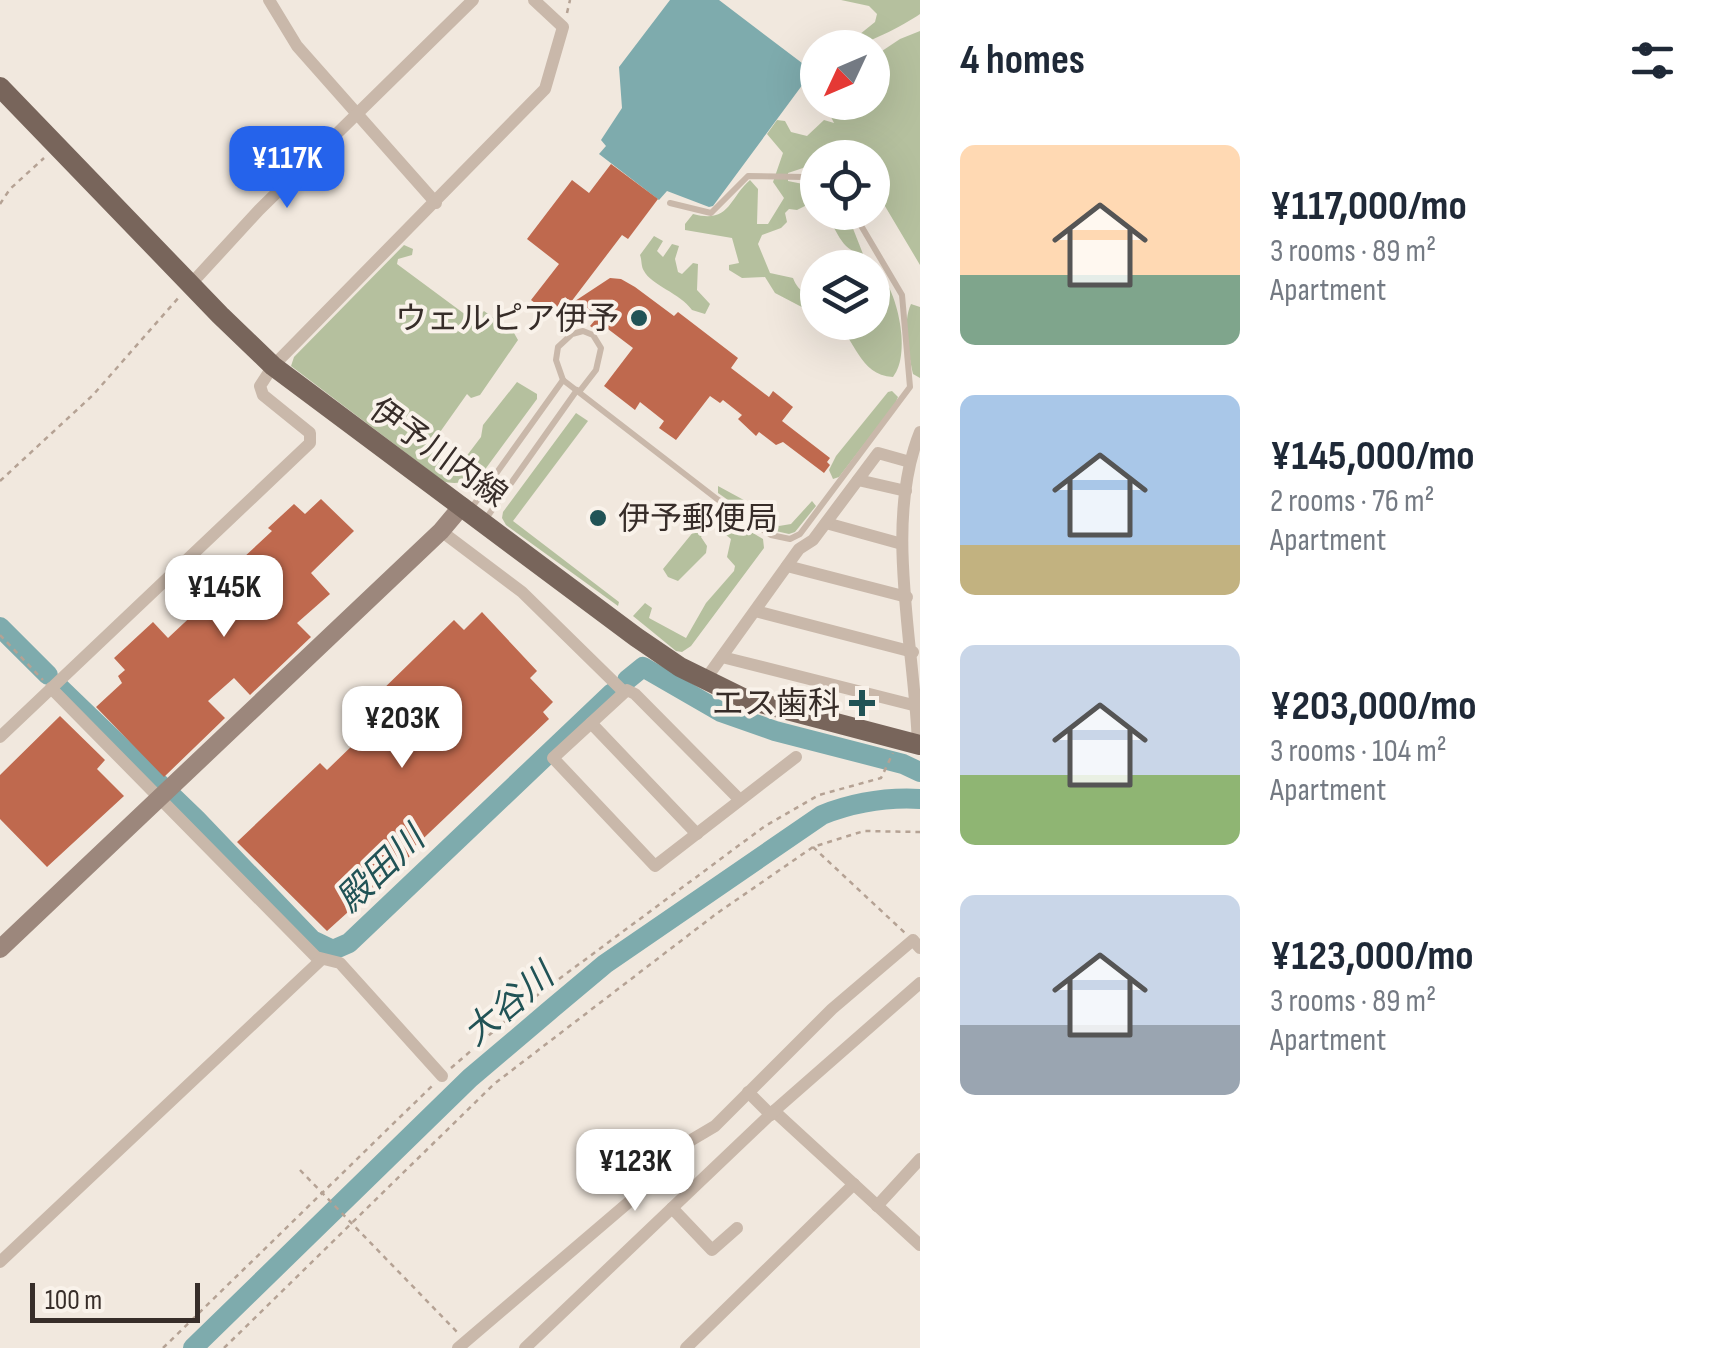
<!DOCTYPE html>
<html lang="en">
<head>
<meta charset="utf-8">
<style>
	:root { --surface:#fff; --page:#f2f2f3; --text:#1f2937; --muted:#747a83; --accent:#2563eb }
	body { margin:0; font-family:"Sofia Sans Condensed","Noto Sans JP",sans-serif; background:var(--page); color:var(--text); height:100vh; display:flex; flex-direction:column; font-size:38px; white-space:nowrap }
	* { box-sizing:border-box; margin:0 }
	p { font-size:32px; color:var(--muted) }
	.icon { flex:none; width:55px; height:55px; fill:none; stroke:currentColor; stroke-width:2; stroke-linecap:round; stroke-linejoin:round }
	.map { position:relative; flex:1; overflow:hidden }
	.side { display:flex; flex-direction:column; background:var(--surface); width:800px }
	.side>* { flex:none }
	.needle { width:65px; rotate:226deg }
	.buttons { position:absolute; left:800px; top:30px; display:grid; gap:20px }
	.buttons a { display:grid; place-items:center; width:90px; height:90px; border-radius:50%; background:var(--surface); box-shadow:0 10px 40px #0002; font-size:50px }
	.scale { position:absolute; left:30px; bottom:25px; width:170px; box-sizing:border-box; padding-left:10px; border:5px solid #372d29; border-top:0; font-size:28px; line-height:35px; white-space:nowrap; color:#372d29; -webkit-text-stroke:8px #f9f2ea; paint-order:stroke }
	.price { position:absolute; translate:-50% -85px; padding:0 22px; border-radius:20px; background:#fff; color:#222; font-size:32px; line-height:65px; filter:drop-shadow(0 2px 5px #0008) }
	.price::after { content:''; position:absolute; left:50%; top:60px; width:30px; height:22px; margin-left:-15px; background:inherit; clip-path:polygon(0 0,100% 0,50% 100%) }
	.price.active { background:var(--accent); color:#fff }
	ul { padding:0; list-style:none }
	li { display:flex; align-items:center; gap:30px; height:250px; padding:0 40px }
	li span { display:grid; place-items:center; flex:none; width:280px; height:200px; border-radius:15px; color:#555 }
	li>.icon { margin-inline-start:auto }
	span .icon { width:120px; height:120px; fill:#fffc; stroke-width:1 }
	li b { font-size:42px }
	h2 { display:flex; justify-content:space-between; align-items:center; height:120px; padding:0 40px; font-size:42px }
	main { display:flex; flex:1; min-height:0 }
	.map>svg:first-child { display:block }
</style>
</head>
<body>
<main>
<div class="map">
<svg width="920" height="1348" viewBox="0 0 920 1348">
	<rect width="100%" height="100%" fill="#f1e8de"/>
	<g fill="#b5c09e">
		<path d="M841 0H920V14C904 25 861 48 844 47L875 22 877 14 869 6Z"/>
		<path d="M920 31V265L873 186 872 158 855 157 848 145 841 156H816L806 167 788 173V181L803 184 806 195 814 188 817 190V208L809 204 797 210 789 209 785 213 787 222 781 228 762 235 758 244 770 273 793 278C799 294 809 292 815 304L817 302V315L775 293 765 277 742 278 729 270V265L739 263 732 238 685 230V224L693 214C730 224 729 198 750 180L758 189 757 224H768L784 198 773 182 783 153 767 134 777 120 785 121 791 132 807 136 824 120 834 123 830 115 836 103 872 102 873 57 900 39Z"/>
		<path d="M823 213H841L852 226 863 254C839 251 838 227 823 213Z"/>
		<path d="M654 236 663 241 657 251 663 257 672 244 679 246 675 259 678 272 682 274 693 263 698 264 697 290 710 304 705 314 692 310C680 293 651 285 644 271 641 267 642 260 640 255Z"/>
		<path d="M404 245 413 249 412 255 398 259 397 264 474 321 484 311 514 333 518 340 480 395 471 398 467 394 428 449 456 470 481 437 483 425 517 382 537 394V399L478 479C469 482 452 485 443 481L291 366 294 357Z"/>
		<path d="M873 265C896 282 913 353 893 377 858 375 856 337 834 323L872 322V268L863 267Z"/>
		<path d="M911 304 920 307V378L913 374C909 354 902 323 911 304Z"/>
		<polygon points="892,391 898,397 895,404 839,477 833,479 829,470 836,456 888,392"/>
		<polygon points="576,413 588,421 513,521 619,602 618,606 506,525 502,518 503,512"/>
		<polygon points="718,486 753,505 779,526 791,524 812,501 816,506 795,532 789,534 771,530 718,493"/>
		<polygon points="712,509 763,539 764,548 691,646 682,652 676,651 633,616 645,603 652,608 649,618 686,638 706,603 734,571 735,566 727,557 731,539 715,526 708,525 701,537 707,546 706,553 678,581 668,577 663,569"/>
	</g>
	<polygon fill="#7eabad" points="670,0 719,0 802,63 806,80 713,206 709,207 667,191 659,200 599,154 606,146 601,140 622,108 619,67"/>
	<g fill="none" stroke-linecap="round" stroke-linejoin="round">
		<g stroke="#7eabad" stroke-width="20">
			<polyline points="0,627 48,675"/>
			<polyline points="627,680 643,667 721,712 775,731 903,764 920,772"/>
			<polyline points="60,688 196,819 312,940 333,950 349,943 612,693"/>
			<path d="M193 1348 470 1078 549 1011 605 964 822 815C855 802 885 797 920 799"/>
		</g>
	</g>
	<g fill="#bf694e">
		<polygon points="611,164 658,199 628,239 622,235 571,302 565,297 551,315 531,300 559,264 527,239 572,180 589,193"/>
		<polygon points="610,278 621,279 635,287 674,316 678,312 738,358 731,368 769,397 773,391 793,407 782,421 830,458 827,462 830,465 824,473 783,442 776,445 759,432 756,436 738,419 742,415 723,400 720,403 710,396 676,440 659,428 664,421 640,402 635,410 604,386 633,348 604,326 600,333 590,326 595,320 572,303"/>
		<polygon points="321,499 354,531 311,573 330,594 297,623 311,637 250,695 234,678 208,701 225,718 164,777 96,707 122,683 118,676 125,670 114,658 153,622 168,638 248,563 243,558 272,531 268,528 294,504 305,514"/>
		<polygon points="482,612 537,671 530,678 553,702 543,712 549,719 408,853 410,856 327,931 237,842 320,763 327,770 387,712 375,697 454,620 464,630"/>
		<polygon points="60,716 105,760 97,769 124,796 47,867 0,819 0,775"/>
	</g>
	<g fill="none" stroke-linecap="round" stroke-linejoin="round">
		<g stroke="#b5a294" stroke-width="2.5" stroke-dasharray="5 5" stroke-linecap="butt">
			<polyline points="567,13 570,0"/>
			<polyline points="0,204 10,189 44,158"/>
			<polyline points="0,481 93,395 180,296"/>
			<polyline points="0,635 43,680"/>
			<polyline points="813,847 905,933"/>
			<polyline points="451,1068 524,1005 765,826 819,795 881,778 893,753"/>
			<polyline points="300,1170 457,1332"/>
			<polyline points="163,1348 434,1084"/>
			<polyline points="224,1348 494,1084 716,914 813,847 864,831 920,832"/>
		</g>
		<g stroke="#c9b8aa" stroke-width="6">
			<polyline points="670,203 711,213 748,176 804,177 818,180"/>
			<polyline points="579,392 596,370 601,348 593,335 583,331 572,334 558,347 556,360 563,380 717,499 771,535 790,539 800,534 910,387 902,295 853,212"/>
			<polyline points="470,510 563,380"/>
			<polyline points="485,520 577,390"/>
		</g>
		<g stroke="#c9b8aa" stroke-width="12">
			<polyline points="269,0 297,46 436,203"/>
			<polyline points="190,285 259,210 473,0"/>
			<polyline points="858,480 906,491"/>
			<polyline points="826,523 902,544"/>
			<polyline points="441,531 522,592 624,692"/>
			<polyline points="787,566 907,597"/>
			<polyline points="755,611 913,652"/>
			<polyline points="722,657 917,706"/>
			<polyline points="705,680 799,549 813,540 878,453 910,462"/>
			<polyline points="51,688 316,957 340,963 442,1076"/>
			<polyline points="591,723 697,834"/>
			<polyline points="0,737 310,443 310,433 263,395 260,386 273,366 545,89 563,27 534,0"/>
			<path d="M918 745C915 648 883 523 920 432"/>
			<polyline points="740,800 635,694 627,690 553,758 655,866 796,757"/>
			<polyline points="748,1092 771,1115"/>
			<polyline points="774,1111 920,1245"/>
			<polyline points="877,1206 920,1159"/>
			<polyline points="672,1208 712,1250 737,1228"/>
			<polyline points="0,1262 322,959"/>
			<polyline points="458,1348 636,1196 662,1166 688,1142 715,1126 832,1009 913,940 920,948"/>
			<polyline points="525,1348 774,1111 920,983"/>
			<polyline points="686,1348 854,1184"/>
		</g>
		<polyline stroke="#9c877c" stroke-width="18" points="0,949 441,531 462,506"/>
		<polyline stroke="#78655b" stroke-width="20" points="0,87 220,315 273,366 636,637 680,667 745,699 920,745"/>
	</g>
	<g fill="#215356" stroke="#f9f2ea" stroke-width="4">
		<circle cx="639" cy="318" r="10"/>
		<circle cx="598" cy="518" r="10"/>
		<path d="M857 688h10v10h10v10h-10v10h-10v-10h-10v-10h10z"/>
	</g>
	<g text-anchor="middle" stroke-width="8" stroke-linejoin="round" paint-order="stroke">
		<g font-size="32" fill="#372d29" stroke="#f9f2ea" text-anchor="end">
			<text x="619" y="329">ウェルピア伊予</text>
			<text x="618" y="529" text-anchor="start">伊予郵便局</text>
			<text x="840" y="714">エス歯科</text>
		</g>
		<g font-size="32" fill="#372d29" stroke="#f9f2ea">
			<text transform="translate(439 452) rotate(36)" y="11">伊予川内線</text>
		</g>
		<g font-size="35" font-style="italic" fill="#215356" stroke="#f9f2ea">
			<text transform="translate(380 869) rotate(-44)" y="12">殿田川</text>
			<text transform="translate(508 1004) rotate(-40)" y="12">大谷川</text>
		</g>
	</g>
</svg>
<div class="buttons">
<a><svg class="needle" viewBox="-14 -14 28 28"><path d="M0-13l5 13h-10z" fill="#e53935"/><path d="M0 13l5-13h-10z" fill="#747a83"/></svg></a>
<a><svg class="icon" aria-label="locate" viewBox="0 0 24 24"><circle cx="12" cy="12" r="6"/><path d="M12 2v4M12 18v4M2 12h4M18 12h4"/></svg></a>
<a><svg class="icon" aria-label="layers" viewBox="0 0 24 24"><path d="M12 4l9 5-9 5-9-5zM3 14l9 5 9-5"/></svg></a>
</div>
<div class="scale">100 m</div>
<b class="price active" style="left:287px;top:211px">¥117K</b>
<b class="price" style="left:224px;top:640px">¥145K</b>
<b class="price" style="left:402px;top:771px">¥203K</b>
<b class="price" style="left:635px;top:1214px">¥123K</b>
</div>
<section class="side">
<h2>4 homes<svg class="icon" aria-label="filters" viewBox="0 0 24 24"><path d="M4 7h16M4 17h16"/><circle cx="9" cy="7" r="2"/><circle cx="15" cy="17" r="2"/></svg></h2>
<ul>
<li><span style="background:linear-gradient(#ffd9b3 65%,#7fa58c 0)"><svg class="icon" aria-label="home" viewBox="0 0 24 24"><path d="M3 11l9-7 9 7M6 9v11h12V9"/></svg></span><div><b>¥117,000/mo</b><p>3 rooms · 89 m²</p><p>Apartment</p></div></li>
<li><span style="background:linear-gradient(#a9c7e8 75%,#c2b280 0)"><svg class="icon" aria-label="home" viewBox="0 0 24 24"><path d="M3 11l9-7 9 7M6 9v11h12V9"/></svg></span><div><b>¥145,000/mo</b><p>2 rooms · 76 m²</p><p>Apartment</p></div></li>
<li><span style="background:linear-gradient(#c9d6e8 65%,#8fb573 0)"><svg class="icon" aria-label="home" viewBox="0 0 24 24"><path d="M3 11l9-7 9 7M6 9v11h12V9"/></svg></span><div><b>¥203,000/mo</b><p>3 rooms · 104 m²</p><p>Apartment</p></div></li>
<li><span style="background:linear-gradient(#c9d6e8 65%,#9aa5b1 0)"><svg class="icon" aria-label="home" viewBox="0 0 24 24"><path d="M3 11l9-7 9 7M6 9v11h12V9"/></svg></span><div><b>¥123,000/mo</b><p>3 rooms · 89 m²</p><p>Apartment</p></div></li>
</ul>
</section>
</main>
</body>
</html>
